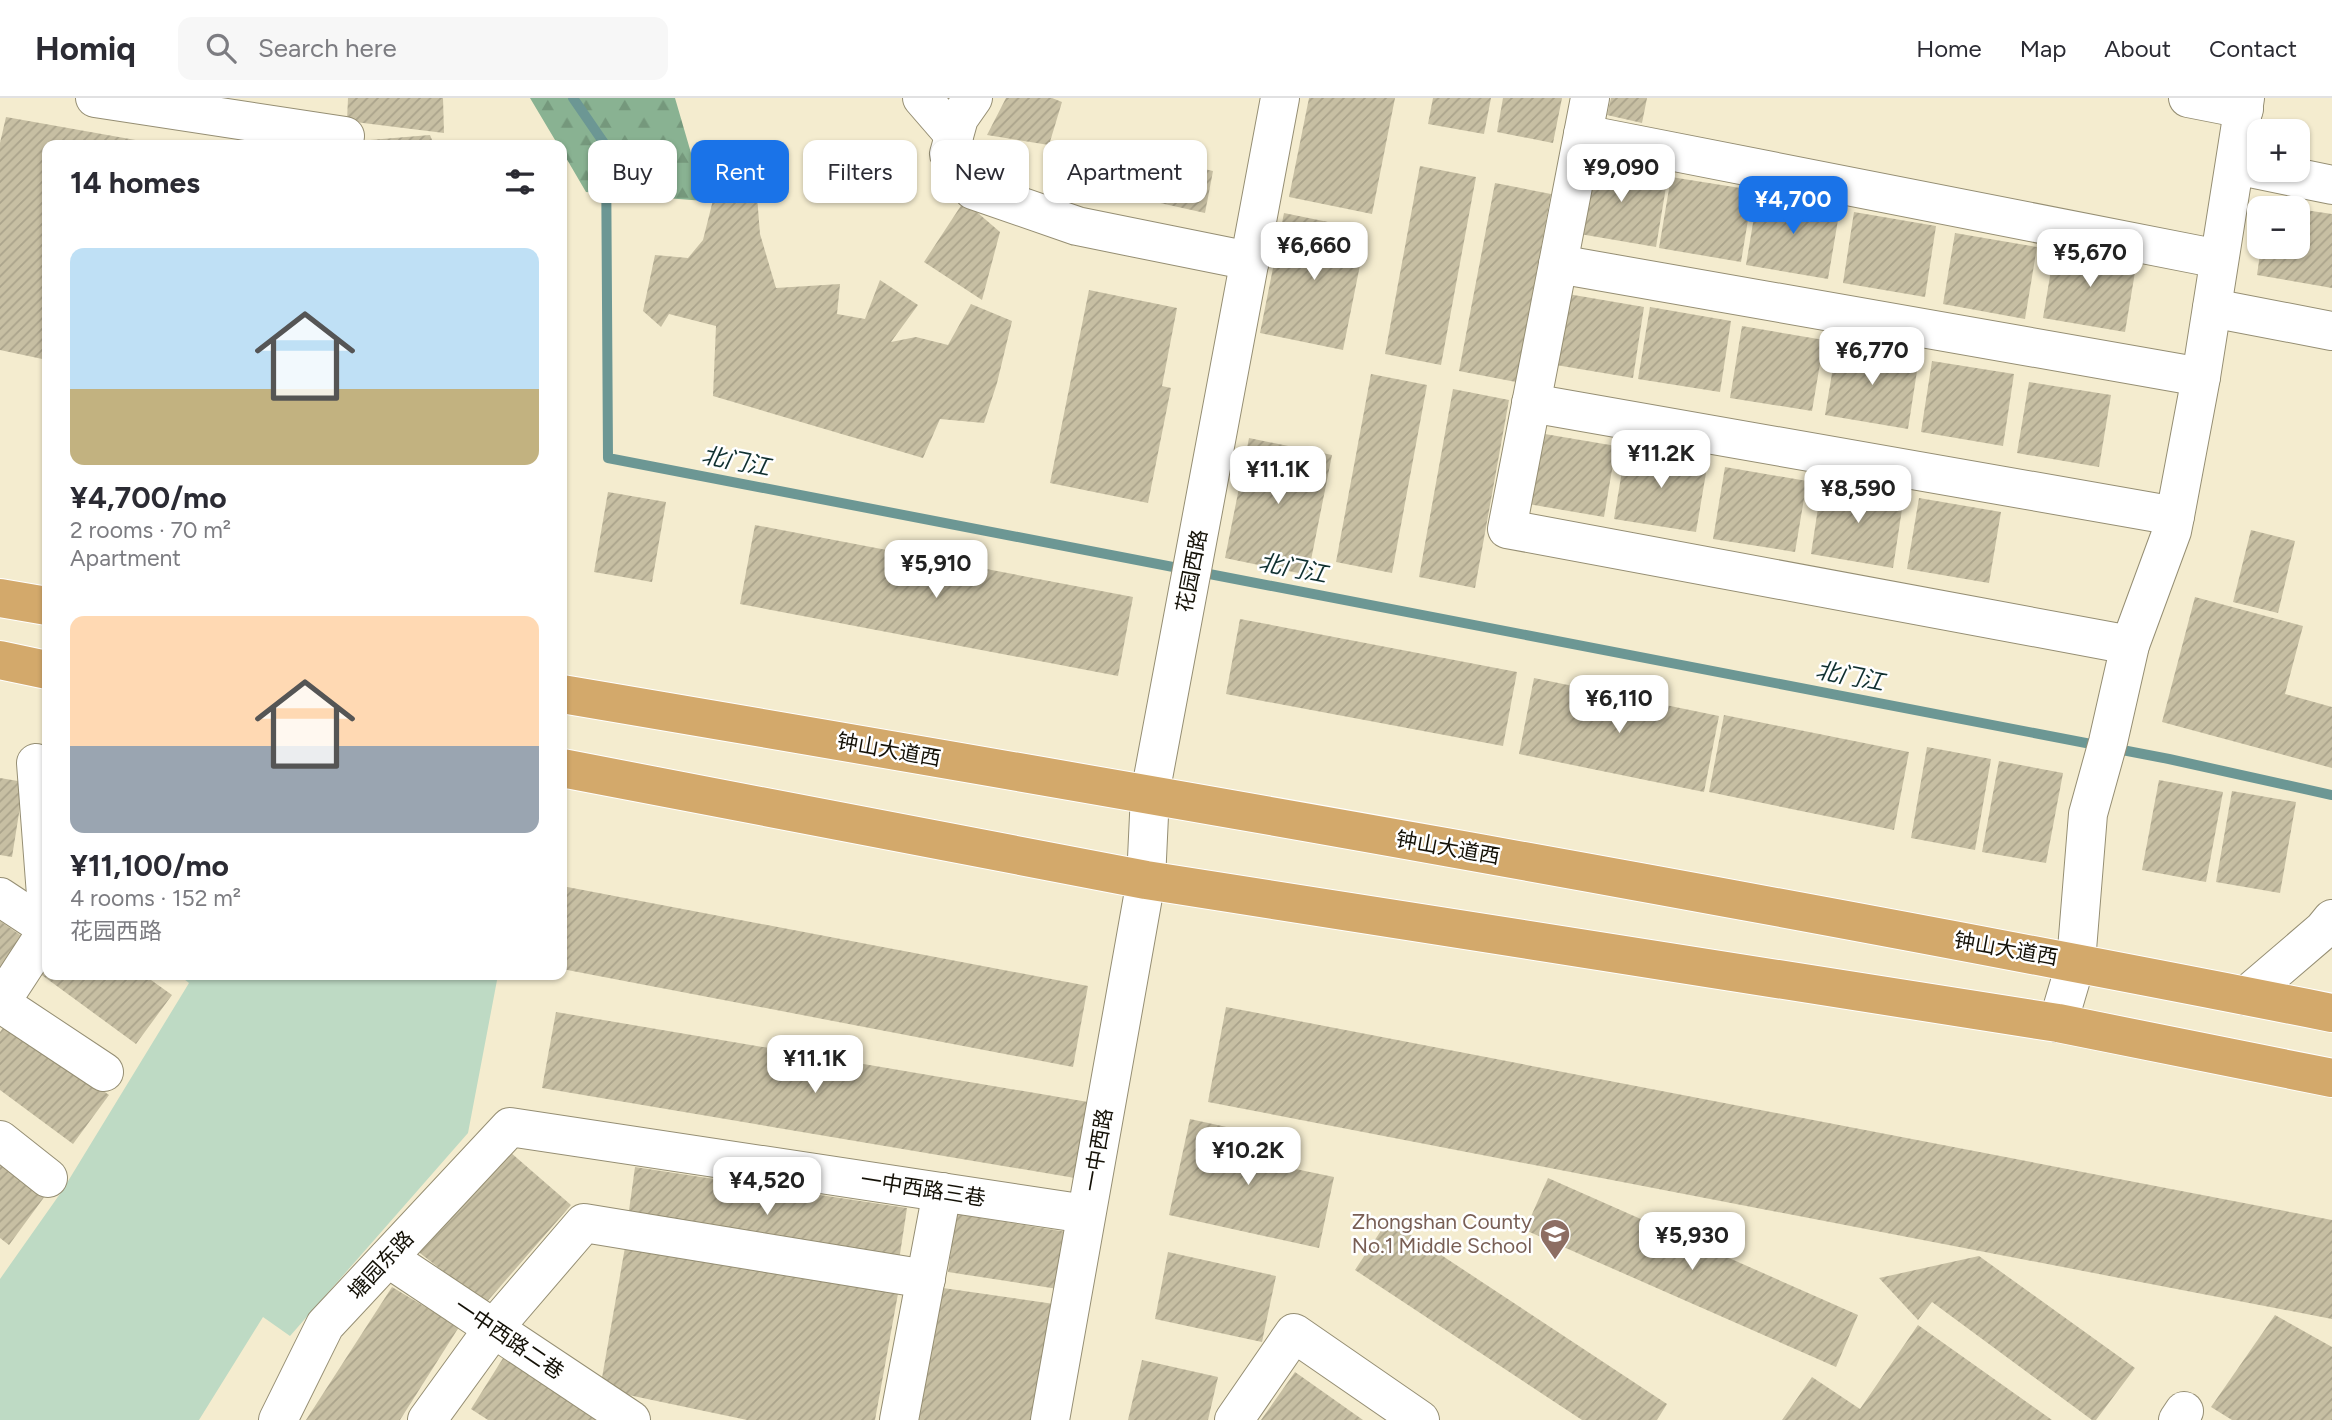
<!DOCTYPE html>
<html lang="en">
<head>
<meta charset="utf-8">
<style>
	:root { --surface:#fff; --page:#f7f7f7; --text:#2b2b33; --muted:#7c7c81; --line:#e1e1e2; --accent:#1a73e8 }
	body { margin:0; font-family:Figtree,"Noto Sans SC",sans-serif; background:var(--page); color:var(--text); height:100vh; display:flex; flex-direction:column; font-size:26px; white-space:nowrap }
	* { box-sizing:border-box; margin:0 }
	p { font-size:23px; color:var(--muted) }
	.icon { flex:none; width:38px; height:38px; fill:none; stroke:currentColor; stroke-width:2; stroke-linecap:round; stroke-linejoin:round }
	.map { position:relative; flex:1; overflow:hidden }
	.sheet { position:absolute; left:42px; top:42px; width:525px; height:840px; display:flex; flex-direction:column; background:var(--surface); border-radius:14px; box-shadow:0 2px 5px #0004 }
	.sheet>* { flex:none }
	.top-card { position:absolute; left:588px; top:42px; width:665px; height:63px; display:flex; gap:14px }
	.tools { position:absolute; left:2247px; top:21px; display:grid; gap:14px }
	.tools a { display:grid; place-items:center; width:63px; height:63px; border-radius:14px; background:var(--surface); box-shadow:0 2px 5px #0004; font-size:35px }
	.price { position:absolute; translate:-50% -60px; padding:0 16px; border-radius:14px; background:#fff; color:#222; font-size:23px; line-height:46px; filter:drop-shadow(0 2px 4px #0008) }
	.price::after { content:''; position:absolute; left:50%; top:42px; width:21px; height:16px; margin-left:-10px; background:inherit; clip-path:polygon(0 0,100% 0,50% 100%) }
	.price.selected { background:var(--accent); color:#fff }
	ul { padding:0; list-style:none }
	li { display:grid; align-content:center; gap:14px; height:371px; padding:0 28px }
	li span { display:grid; place-items:center; height:217px; border-radius:14px; color:#555 }
	li>.icon { margin-inline-start:auto }
	span .icon { width:126px; height:126px; fill:#fffc; stroke-width:1 }
	li b { font-size:30px }
	h2 { display:flex; justify-content:space-between; align-items:center; height:84px; padding:0 28px; font-size:30px }
	.pill { padding:0 24px; border-radius:14px; background:var(--surface); box-shadow:0 2px 5px #0004; font-size:24px; line-height:63px }
	.pill.selected { background:var(--accent); color:#fff }
	header { display:flex; align-items:center; gap:42px; box-sizing:border-box; height:98px; padding:0 35px; background:var(--surface); border-bottom:2px solid var(--line) }
	header strong { font-size:33px }
	nav { display:flex; gap:38px; margin-inline-start:auto; font-size:24px }
	.search { width:490px; height:63px; background:var(--page); display:flex; align-items:center; gap:18px; box-sizing:border-box; padding:0 24px; border-radius:14px; color:var(--muted); font-size:26px }
	.map>svg:first-child { display:block }
</style>
</head>
<body>
<header>
<strong>Homiq</strong>
<div class="search"><svg class="icon" aria-label="search" viewBox="0 0 24 24"><circle cx="10" cy="10" r="6"/><path d="M15 15l6 6"/></svg>Search here</div>
<nav><a>Home</a><a>Map</a><a>About</a><a>Contact</a></nav>
</header>
<div class="map">
<svg width="2332" height="1322" viewBox="0 0 2332 1322">
	<defs>
		<pattern id="forest-firs" width="22" height="20" patternUnits="userSpaceOnUse" patternTransform="scale(1.75)"><rect width="22" height="20" fill="#89b292"/><path d="M5 1l3.5 6h-7zM16 11l3.5 6h-7z" fill="#75987c"/></pattern>
		<pattern id="building-hatch" width="6" height="6" patternUnits="userSpaceOnUse" patternTransform="scale(1.75)"><rect width="6" height="6" fill="#c7bfa3"/><path d="M-1 1l2-2M0 6l6-6M5 7l2-2" fill="none" stroke="#aaa38b"/></pattern>
	</defs>
	<rect width="100%" height="100%" fill="#f4eccf"/>
	<polygon fill="#bedac4" points="179,877 498,877 468,1035 290,1238 263,1219 199,1322 0,1322 0,1181 62,1093 189,885"/>
	<polygon fill="url(#forest-firs)" points="530,0 675,0 705,103 586,94 562,53 562,47 558,47"/>
	<g fill="none" stroke-linecap="round" stroke-linejoin="round">
		<polyline stroke="#6c9794" stroke-width="10" points="573,0 606,48 608,360 2169,661 2332,697"/>
	</g>
	<g fill="url(#building-hatch)">
		<polygon points="348,0 443,0 444,35 347,23"/>
		<polygon points="1006,0 1052,0 1062,4 1049,47 987,37"/>
		<polygon points="1309,0 1395,0 1372,116 1289,99"/>
		<polygon points="1433,0 1491,0 1484,36 1428,26"/>
		<polygon points="1503,0 1562,0 1553,45 1497,34"/>
		<polygon points="1611,0 1647,0 1642,25 1607,17"/>
		<polygon points="6,19 158,46 47,47 47,262 0,252 0,45"/>
		<polygon points="430,37 434,47 369,47 370,42"/>
		<polygon points="1088,45 1213,73 1205,115 1079,87"/>
		<polygon points="1586,64 1668,77 1656,149 1574,135"/>
		<polygon points="1420,68 1476,79 1441,267 1385,256"/>
		<polygon points="1671,79 1753,92 1741,164 1659,150"/>
		<polygon points="1495,85 1551,96 1516,284 1459,273"/>
		<polygon points="1758,95 1840,110 1828,181 1746,167"/>
		<polygon points="757,98 760,136 776,190 840,186 837,216 865,221 880,182 918,207 891,244 916,239 948,247 971,206 1012,223 997,285 984,325 940,321 923,360 713,298 716,228 669,216 661,229 643,213 655,157 688,160 703,142 713,102"/>
		<polygon points="964,103 1000,134 982,202 924,164"/>
		<polygon points="2298,111 2332,116 2332,190 2257,177 2261,149 2298,149"/>
		<polygon points="1854,114 1936,128 1925,199 1843,185"/>
		<polygon points="1284,115 1367,132 1343,252 1260,235"/>
		<polygon points="1955,135 2037,149 2025,221 1943,206"/>
		<polygon points="2055,148 2137,162 2125,234 2043,220"/>
		<polygon points="1089,192 1177,210 1162,288 1171,290 1148,405 1050,385"/>
		<polygon points="1562,195 1644,209 1633,280 1550,266"/>
		<polygon points="1650,209 1731,223 1720,294 1638,281"/>
		<polygon points="1742,228 1824,242 1812,313 1730,300"/>
		<polygon points="1837,246 1919,260 1908,331 1825,317"/>
		<polygon points="1932,263 2014,276 2003,348 1921,334"/>
		<polygon points="1371,276 1427,287 1392,475 1336,464"/>
		<polygon points="2029,284 2111,297 2099,369 2017,355"/>
		<polygon points="1453,291 1509,302 1475,490 1419,479"/>
		<polygon points="1533,334 1616,348 1604,419 1522,405"/>
		<polygon points="1249,340 1332,357 1308,477 1225,460"/>
		<polygon points="1626,349 1708,363 1696,434 1614,421"/>
		<polygon points="1725,369 1807,383 1795,454 1713,441"/>
		<polygon points="1822,384 1904,398 1893,470 1811,456"/>
		<polygon points="608,394 666,404 652,484 594,474"/>
		<polygon points="1919,400 2001,414 1989,485 1907,471"/>
		<polygon points="755,427 1133,499 1118,578 740,506"/>
		<polygon points="2251,432 2295,443 2278,515 2233,504"/>
		<polygon points="2195,499 2303,528 2285,596 2332,609 2332,670 2162,624"/>
		<polygon points="1240,521 1517,574 1503,648 1226,596"/>
		<polygon points="1534,580 1719,618 1704,694 1519,656"/>
		<polygon points="1724,617 1909,654 1894,732 1709,694"/>
		<polygon points="1927,649 1991,661 1975,752 1911,740"/>
		<polygon points="1999,663 2063,675 2046,765 1982,754"/>
		<polygon points="0,680 24,684 12,759 0,757"/>
		<polygon points="2159,682 2223,694 2206,784 2142,772"/>
		<polygon points="2232,693 2296,704 2280,795 2216,784"/>
		<polygon points="562,788 1088,888 1073,969 562,871"/>
		<polygon points="0,823 26,841 0,879"/>
		<polygon points="47,855 47,877 144,877 172,897 136,946 35,872"/>
		<polygon points="1226,909 2332,1122 2332,1221 1208,1004"/>
		<polygon points="556,914 1088,1004 1075,1080 542,990"/>
		<polygon points="8,923 109,997 73,1046 0,992 0,934"/>
		<polygon points="1190,1021 1272,1039 1266,1065 1334,1079 1319,1150 1169,1117"/>
		<polygon points="510,1054 571,1107 485,1206 416,1152"/>
		<polygon points="0,1065 45,1098 9,1147 0,1140"/>
		<polygon points="635,1069 907,1110 898,1169 627,1127"/>
		<polygon points="1548,1080 1858,1217 1836,1269 1525,1132"/>
		<polygon points="956,1116 1067,1134 1058,1191 948,1174"/>
		<polygon points="1388,1122 1667,1306 1657,1322 1582,1322 1355,1172"/>
		<polygon points="627,1138 899,1190 875,1322 747,1322 600,1291"/>
		<polygon points="1168,1154 1276,1178 1262,1244 1155,1221"/>
		<polygon points="1979,1158 2135,1270 2096,1322 2092,1322 1932,1204 1918,1222 1879,1180"/>
		<polygon points="392,1189 459,1229 400,1322 306,1322"/>
		<polygon points="936,1189 1054,1206 1037,1322 917,1322"/>
		<polygon points="2275,1217 2332,1249 2332,1322 2232,1322 2211,1309"/>
		<polygon points="1918,1227 2052,1322 1782,1322 1812,1279 1860,1311"/>
		<polygon points="505,1257 608,1322 488,1322 471,1311"/>
		<polygon points="1142,1262 1218,1279 1208,1322 1128,1322"/>
		<polygon points="1295,1274 1363,1322 1261,1322"/>
	</g>
	<g fill="none" stroke-linecap="round" stroke-linejoin="round">
		<g stroke="#958e73" stroke-width="40">
			<g id="minor">
				<polyline points="95,0 345,38 343,47"/>
				<polyline points="922,0 954,37"/>
				<polyline points="973,0 959,20 949,56 973,92 1077,128 1250,163"/>
				<polyline points="1590,0 1507,431 2130,547"/>
				<polyline points="2188,0 2244,11"/>
				<polyline points="1583,36 2219,161"/>
				<polyline points="2235,67 2332,87"/>
				<polyline points="1558,166 2201,279"/>
				<polyline points="2212,210 2332,233"/>
				<polyline points="1531,305 2175,418"/>
				<polyline points="36,665 47,810"/>
				<polyline points="0,799 47,830"/>
				<polyline points="2246,898 2323,832 2332,821"/>
				<polyline points="0,905 104,974"/>
				<polyline points="0,905 47,833"/>
				<polyline points="2058,925 2076,864 2088,716 2108,644 2130,547 2172,433 2175,418 2201,279 2245,0"/>
				<polyline points="0,1042 48,1080"/>
				<polyline points="388,1160 631,1322"/>
				<polyline points="278,1322 325,1227 510,1029 1086,1116"/>
				<polyline points="427,1322 493,1231 584,1125 926,1181"/>
				<polyline points="899,1322 942,1094"/>
				<polyline points="1050,1322 1146,782 1150,696 1280,0"/>
				<polyline points="1234,1322 1294,1235 1420,1322"/>
				<polyline points="2178,1322 2184,1313"/>
			</g>
		</g>
		<g stroke="#fff" stroke-width="40">
			<g id="highway">
				<polyline points="0,500 47,508"/>
				<polyline points="0,562 47,572"/>
				<path d="M562 596C1153 696 1744 799 2332 915"/>
				<polyline points="562,670 1146,782 2058,925 2332,980"/>
			</g>
		</g>
		<use href="#minor" stroke="#fff" stroke-width="38"/>
		<use href="#highway" stroke="#d3a96b" stroke-width="38"/>
	</g>
	<defs>
		<g id="school-pin" transform="scale(1.575)"><path d="M0 17L-7.5 6A9.5 9.5 0 1 1 7.5 6Z" fill="#8d6e63" stroke="#fff"/><path d="M0-5L7-2L0 1L-7-2ZM-4 1L0 2.5L4 1V4Q0 6-4 4Z" fill="#fff"/></g>
	</defs>
	<g fill-rule="evenodd">
		<use href="#school-pin" x="1555" y="1136"/>
	</g>
	<g text-anchor="middle" stroke-width="5" stroke-linejoin="round" paint-order="stroke">
		<g font-size="21" fill="#141107" stroke="#fff">
			<text transform="translate(1192 473) rotate(-79)" y="7">花园西路</text>
			<text transform="translate(889 652) rotate(10)" y="7">钟山大道西</text>
			<text transform="translate(1448 750) rotate(10)" y="7">钟山大道西</text>
			<text transform="translate(2006 851) rotate(10)" y="7">钟山大道西</text>
			<text transform="translate(1098 1052) rotate(-80)" y="7">一中西路</text>
			<text transform="translate(923 1091) rotate(9)" y="7">一中西路三巷</text>
			<text transform="translate(381 1167) rotate(-47)" y="7">塘园东路</text>
			<text transform="translate(509 1241) rotate(34)" y="7">一中西路二巷</text>
		</g>
		<g font-size="21" fill="#785e54" stroke="#fff" text-anchor="end">
			<text x="1532" y="1131">Zhongshan County<tspan x="1532" dy="24">No.1 Middle School</tspan></text>
		</g>
		<g font-size="23" font-style="italic" fill="#103030" stroke="#fff">
			<text transform="translate(736 363) rotate(11)" y="8">北门江</text>
			<text transform="translate(1293 470) rotate(11)" y="8">北门江</text>
			<text transform="translate(1850 578) rotate(11)" y="8">北门江</text>
		</g>
	</g>
</svg>
<div class="tools">
<a>+</a>
<a>−</a>
</div>
<b class="price" style="left:1621px;top:106px">¥9,090</b>
<b class="price selected" style="left:1793px;top:138px">¥4,700</b>
<b class="price" style="left:1314px;top:184px">¥6,660</b>
<b class="price" style="left:2090px;top:191px">¥5,670</b>
<b class="price" style="left:1872px;top:289px">¥6,770</b>
<b class="price" style="left:1661px;top:392px">¥11.2K</b>
<b class="price" style="left:1278px;top:408px">¥11.1K</b>
<b class="price" style="left:1858px;top:427px">¥8,590</b>
<b class="price" style="left:936px;top:502px">¥5,910</b>
<b class="price" style="left:1619px;top:637px">¥6,110</b>
<b class="price" style="left:815px;top:997px">¥11.1K</b>
<b class="price" style="left:1248px;top:1089px">¥10.2K</b>
<b class="price" style="left:767px;top:1119px">¥4,520</b>
<b class="price" style="left:1692px;top:1174px">¥5,930</b>
<div class="top-card">
<a class="pill">Buy</a>
<a class="pill selected">Rent</a>
<a class="pill">Filters</a>
<a class="pill">New</a>
<a class="pill">Apartment</a>
</div>
<section class="sheet">
<h2>14 homes<svg class="icon" aria-label="filters" viewBox="0 0 24 24"><path d="M4 7h16M4 17h16"/><circle cx="9" cy="7" r="2"/><circle cx="15" cy="17" r="2"/></svg></h2>
<ul>
<li><span style="background:linear-gradient(#bfe0f5 65%,#c2b280 0)"><svg class="icon" aria-label="home" viewBox="0 0 24 24"><path d="M3 11l9-7 9 7M6 9v11h12V9"/></svg></span><div><b>¥4,700/mo</b><p>2 rooms · 70 m²</p><p>Apartment</p></div></li>
<li><span style="background:linear-gradient(#ffd9b3 60%,#9aa5b1 0)"><svg class="icon" aria-label="home" viewBox="0 0 24 24"><path d="M3 11l9-7 9 7M6 9v11h12V9"/></svg></span><div><b>¥11,100/mo</b><p>4 rooms · 152 m²</p><p>花园西路</p></div></li>
</ul>
</section>
</div>
</body>
</html>
